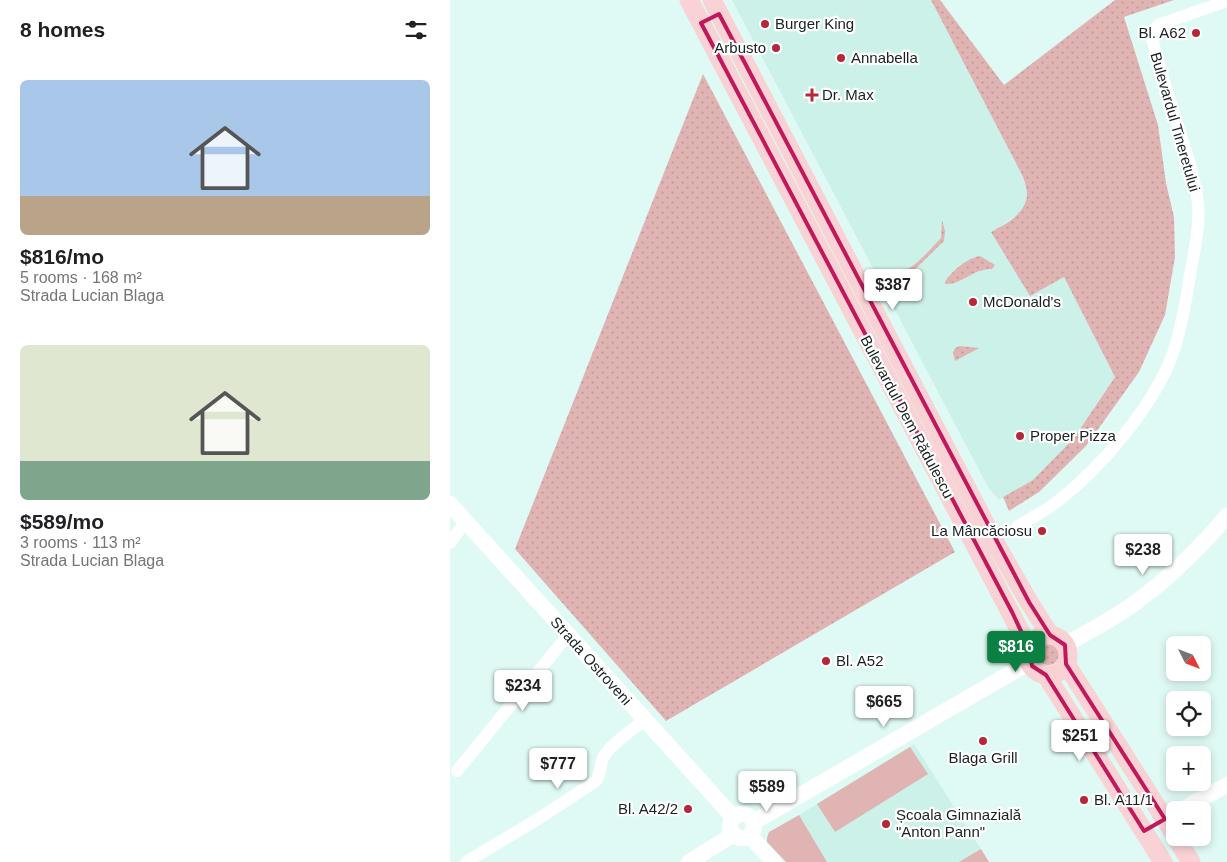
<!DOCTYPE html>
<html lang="en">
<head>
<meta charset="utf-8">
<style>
	:root { --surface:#fff; --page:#f2f2f2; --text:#202124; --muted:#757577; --accent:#0b8043 }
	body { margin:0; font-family:Helvetica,sans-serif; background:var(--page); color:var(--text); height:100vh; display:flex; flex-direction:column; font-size:19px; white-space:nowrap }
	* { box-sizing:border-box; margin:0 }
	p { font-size:16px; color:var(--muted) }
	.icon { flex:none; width:28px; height:28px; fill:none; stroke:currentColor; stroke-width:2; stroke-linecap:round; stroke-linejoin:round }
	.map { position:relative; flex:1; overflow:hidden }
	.panel { display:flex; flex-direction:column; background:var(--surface); width:450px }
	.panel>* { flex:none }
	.needle { width:32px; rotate:132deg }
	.buttons { position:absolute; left:716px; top:636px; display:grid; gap:10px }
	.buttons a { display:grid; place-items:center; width:45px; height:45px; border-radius:8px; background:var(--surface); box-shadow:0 2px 8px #0003; font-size:25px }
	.price { position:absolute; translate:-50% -42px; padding:0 11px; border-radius:5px; background:#fff; color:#222; font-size:16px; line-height:32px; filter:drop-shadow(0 1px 2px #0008) }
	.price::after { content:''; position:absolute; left:50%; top:30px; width:15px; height:11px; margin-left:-8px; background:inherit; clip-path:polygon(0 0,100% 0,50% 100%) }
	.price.on { background:var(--accent); color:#fff }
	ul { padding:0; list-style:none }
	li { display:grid; align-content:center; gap:10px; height:265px; padding:0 20px }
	li span { display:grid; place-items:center; height:155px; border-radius:8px; color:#555 }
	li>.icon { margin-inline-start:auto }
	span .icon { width:90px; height:90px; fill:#fffc; stroke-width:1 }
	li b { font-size:21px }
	h2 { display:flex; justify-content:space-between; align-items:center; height:60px; padding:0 20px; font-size:21px }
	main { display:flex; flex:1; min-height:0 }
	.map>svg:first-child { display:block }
</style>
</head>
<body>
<main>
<section class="panel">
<h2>8 homes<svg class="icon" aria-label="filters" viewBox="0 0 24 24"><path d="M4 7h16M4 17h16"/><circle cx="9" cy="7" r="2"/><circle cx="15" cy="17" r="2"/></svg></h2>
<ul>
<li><span style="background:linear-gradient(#a9c7e8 75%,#b9a48a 0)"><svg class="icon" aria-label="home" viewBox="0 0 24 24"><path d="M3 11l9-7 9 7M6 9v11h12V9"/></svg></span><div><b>$816/mo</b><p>5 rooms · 168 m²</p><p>Strada Lucian Blaga</p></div></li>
<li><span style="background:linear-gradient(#dfe7d0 75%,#7fa58c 0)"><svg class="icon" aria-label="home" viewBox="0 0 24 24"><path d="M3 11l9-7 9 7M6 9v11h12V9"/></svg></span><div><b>$589/mo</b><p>3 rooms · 113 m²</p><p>Strada Lucian Blaga</p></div></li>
</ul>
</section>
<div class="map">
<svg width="777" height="862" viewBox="0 0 777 862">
	<defs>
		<pattern id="grass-dots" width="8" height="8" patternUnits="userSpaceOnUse" patternTransform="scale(1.25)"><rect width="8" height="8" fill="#e0b4b3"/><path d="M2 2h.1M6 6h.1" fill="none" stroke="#bf9a9a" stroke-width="1.8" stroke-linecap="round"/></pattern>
	</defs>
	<rect width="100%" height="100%" fill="#dffaf4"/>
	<g fill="#ccf1e8">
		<polygon points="282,0 481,0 569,169 577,189 576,202 571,212 541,233 614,277 665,377 624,438 583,480 549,500 538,487"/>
		<polygon points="464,744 539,862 377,862 349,815"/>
	</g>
	<g fill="url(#grass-dots)">
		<path d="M481 0H490L554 85 665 0H724L674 17 708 125 716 183 724 217 725 257 715 315 689 372 636 446 589 492 559 511 553 497 583 480 624 438 665 377 614 277 580 296 541 232C557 223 582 211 576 187 575 181 572 175 569 169Z"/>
		<polygon points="253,74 505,552 216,721 65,549"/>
		<path d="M492 220 495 231 494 241 457 277 453 278 450 274 451 271C464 270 482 247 491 238Z"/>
		<path d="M530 256 545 265 542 269C523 268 512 285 495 284V282C502 271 517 258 530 256Z"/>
		<polygon points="510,346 529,348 505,361 503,353 505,348"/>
		<circle cx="598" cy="654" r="11"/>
	</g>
	<g fill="#e0b4b3">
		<polygon points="460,747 478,774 385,832 367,804"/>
		<polygon points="349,815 377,862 336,862 317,842 317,838 319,832"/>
		<polygon points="531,849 539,862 509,862"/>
	</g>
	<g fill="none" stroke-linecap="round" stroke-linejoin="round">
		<g stroke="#fff" stroke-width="12">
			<path d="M567 527C580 518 596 511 608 501 651 468 703 406 722 356 731 330 736 302 740 275 744 252 750 227 748 204 745 176 735 149 727 123 718 95 710 68 702 39 702 33 703 30 708 25L777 1"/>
			<polyline points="0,543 16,521"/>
			<polyline points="7,771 118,635"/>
			<path d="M16 862 88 819 146 781C151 774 150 765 153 758 159 745 183 730 194 720"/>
		</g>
		<g stroke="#fff" stroke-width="16">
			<polyline points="0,504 284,818"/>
			<path d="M615 645C639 631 663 619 685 603 719 578 750 548 777 516"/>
			<polyline points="731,810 777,785"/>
			<circle cx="292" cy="826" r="12"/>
			<polyline points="304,822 580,662"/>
			<polyline points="300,836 324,862"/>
			<polyline points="239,862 284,834"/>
		</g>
		<g stroke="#f8d2d4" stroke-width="19">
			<polyline points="239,0 579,648"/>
			<polyline points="262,0 547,546 579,602 600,635"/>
			<circle cx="598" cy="655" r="20"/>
			<polyline points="616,664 725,835"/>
			<polyline points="596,675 713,862"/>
			<polyline points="726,838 741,862"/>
		</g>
	</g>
	<path fill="none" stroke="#c2185b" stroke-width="4" stroke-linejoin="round" d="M269 14 579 602 600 635 615 645 616 664 715 819 694 831 596 675 582 666 579 648 562 612 251 23Z"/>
	<g fill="#b72639" stroke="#fff" stroke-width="2">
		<circle cx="315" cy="24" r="5"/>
		<circle cx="746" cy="33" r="5"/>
		<circle cx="326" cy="48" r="5"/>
		<circle cx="391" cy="58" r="5"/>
		<path d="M359.5 87.5h5v5h5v5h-5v5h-5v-5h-5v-5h5z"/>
		<circle cx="523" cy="302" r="5"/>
		<circle cx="570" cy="436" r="5"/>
		<circle cx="592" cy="531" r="5"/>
		<circle cx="376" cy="661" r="5"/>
		<circle cx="533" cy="741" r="5"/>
		<circle cx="634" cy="800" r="5"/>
		<circle cx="238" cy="809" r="5"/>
		<circle cx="436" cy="824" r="5"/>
	</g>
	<g text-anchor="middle" stroke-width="4.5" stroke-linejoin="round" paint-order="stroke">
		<g font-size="15" fill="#182220" stroke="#fff" text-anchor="start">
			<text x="325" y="29">Burger King</text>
			<text x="736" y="38" text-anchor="end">Bl. A62</text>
			<text x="316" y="53" text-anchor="end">Arbusto</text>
			<text x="401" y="63">Annabella</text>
			<text x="372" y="100">Dr. Max</text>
			<text x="533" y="307">McDonald's</text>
			<text x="580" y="441">Proper Pizza</text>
			<text x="582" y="536" text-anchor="end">La Mâncăciosu</text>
			<text x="386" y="666">Bl. A52</text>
			<text x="533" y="763" text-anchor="middle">Blaga Grill</text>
			<text x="644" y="805">Bl. A11/1</text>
			<text x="228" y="814" text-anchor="end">Bl. A42/2</text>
			<text x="446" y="820">Școala Gimnazială<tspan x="446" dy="17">"Anton Pann"</tspan></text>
		</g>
		<g font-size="15" fill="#182220" stroke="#fff">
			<text transform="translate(725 122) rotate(74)" y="5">Bulevardul Tineretului</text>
			<text transform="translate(457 417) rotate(62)" y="5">Bulevardul Dem Rădulescu</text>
			<text transform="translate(141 661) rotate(48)" y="5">Strada Ostroveni</text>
		</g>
	</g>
</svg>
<div class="buttons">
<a><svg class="needle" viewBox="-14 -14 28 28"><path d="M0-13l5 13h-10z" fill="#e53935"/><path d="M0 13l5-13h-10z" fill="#757577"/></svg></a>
<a><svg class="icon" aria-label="locate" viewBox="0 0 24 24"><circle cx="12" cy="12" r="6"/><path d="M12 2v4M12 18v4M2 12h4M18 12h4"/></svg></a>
<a>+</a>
<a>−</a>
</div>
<b class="price" style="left:443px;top:311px">$387</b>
<b class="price" style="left:693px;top:576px">$238</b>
<b class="price on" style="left:566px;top:673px">$816</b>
<b class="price" style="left:73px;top:712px">$234</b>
<b class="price" style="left:434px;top:728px">$665</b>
<b class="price" style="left:630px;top:762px">$251</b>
<b class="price" style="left:108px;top:790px">$777</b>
<b class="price" style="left:317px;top:813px">$589</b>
</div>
</main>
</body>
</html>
